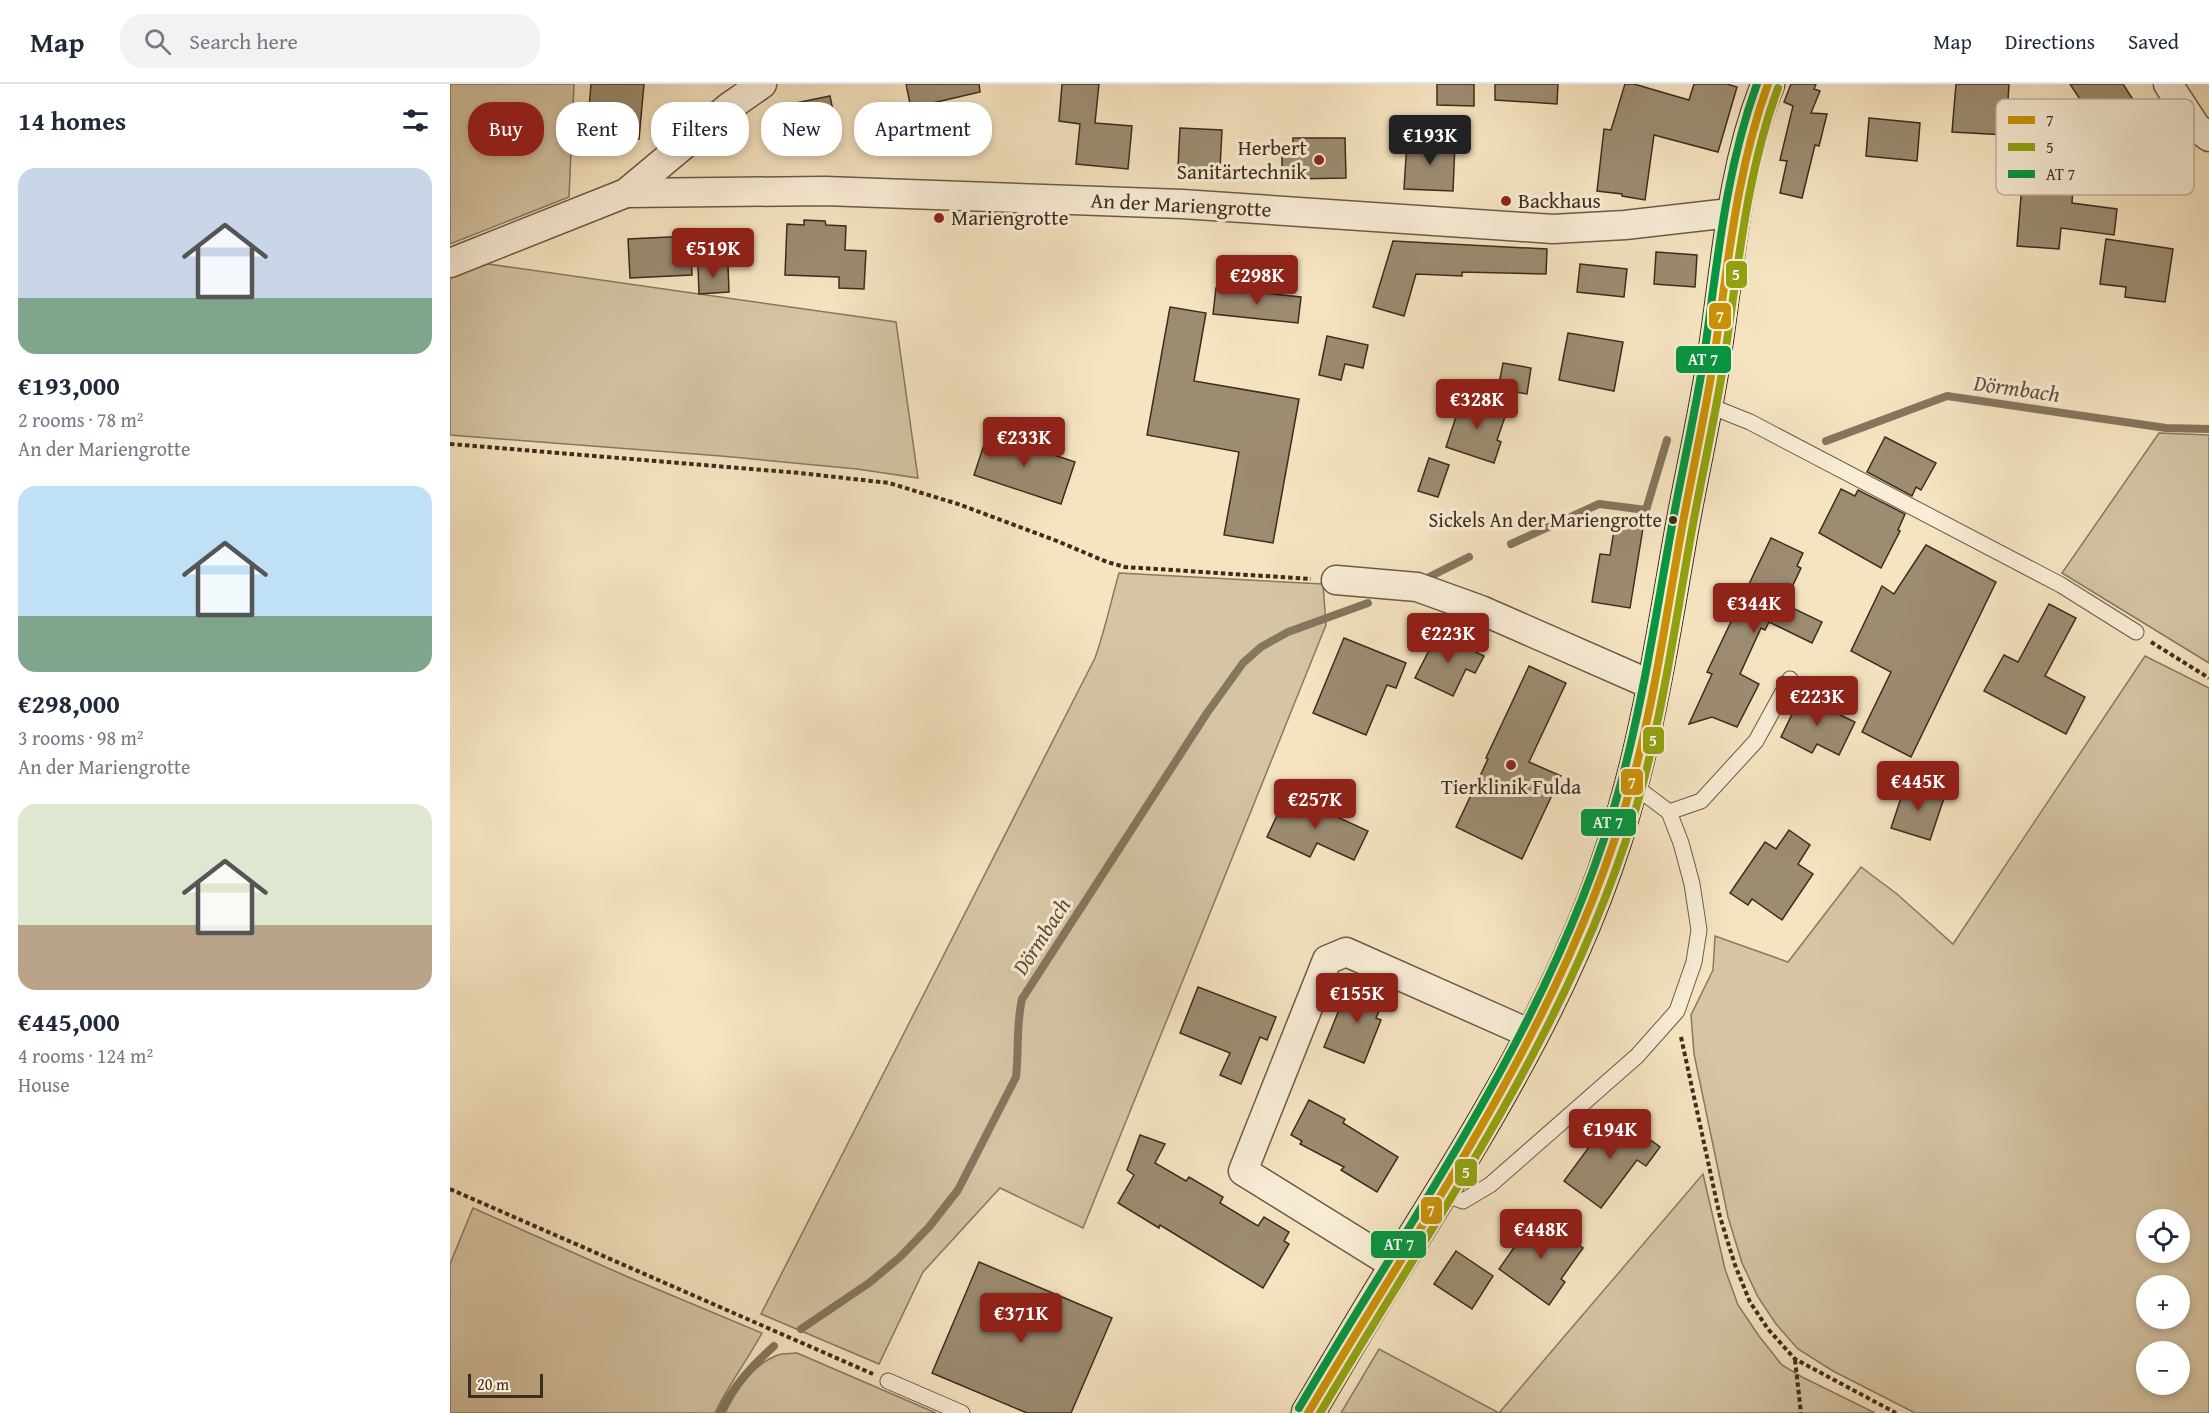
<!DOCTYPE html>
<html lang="en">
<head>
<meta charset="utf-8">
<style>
	:root { --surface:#fff; --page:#f2f2f3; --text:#1f2937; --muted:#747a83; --line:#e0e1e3; --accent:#8f2418 }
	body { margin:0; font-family:"Gentium Book Plus",serif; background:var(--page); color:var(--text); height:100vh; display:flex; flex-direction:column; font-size:22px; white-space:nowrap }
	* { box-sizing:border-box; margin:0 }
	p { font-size:20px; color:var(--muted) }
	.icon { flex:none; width:33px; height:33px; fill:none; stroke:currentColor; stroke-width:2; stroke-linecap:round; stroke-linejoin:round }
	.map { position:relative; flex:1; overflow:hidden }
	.sheet { display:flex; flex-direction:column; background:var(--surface); width:450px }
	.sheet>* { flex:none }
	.hud { position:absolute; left:18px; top:18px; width:570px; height:54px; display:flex; gap:12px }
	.tools { position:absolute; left:1686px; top:1125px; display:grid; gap:12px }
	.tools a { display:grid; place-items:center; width:54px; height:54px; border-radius:50%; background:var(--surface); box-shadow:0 3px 9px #0003; font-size:30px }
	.scale { position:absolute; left:18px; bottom:15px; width:75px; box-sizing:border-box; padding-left:6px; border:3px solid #3b2d1d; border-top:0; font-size:16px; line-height:21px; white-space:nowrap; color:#3b2d1d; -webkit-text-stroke:4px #f9edd7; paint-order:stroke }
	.price { position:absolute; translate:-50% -51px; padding:0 14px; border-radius:6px; background:var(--accent); color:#fff; font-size:20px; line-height:39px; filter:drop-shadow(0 2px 3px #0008) }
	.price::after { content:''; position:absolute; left:50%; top:36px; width:18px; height:14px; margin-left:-9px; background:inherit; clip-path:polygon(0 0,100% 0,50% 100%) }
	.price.active { background:#222; color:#fff }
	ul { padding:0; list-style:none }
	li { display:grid; align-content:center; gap:12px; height:318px; padding:0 18px }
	li span { display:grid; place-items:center; height:186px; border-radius:18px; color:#555 }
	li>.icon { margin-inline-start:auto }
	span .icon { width:108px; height:108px; fill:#fffc; stroke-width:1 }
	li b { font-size:26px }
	h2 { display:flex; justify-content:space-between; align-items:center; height:72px; padding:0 18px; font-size:26px }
	.pill { padding:0 21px; border-radius:24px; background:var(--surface); box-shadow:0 3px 9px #0003; font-size:21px; line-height:54px }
	.pill.active { background:var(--accent); color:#fff }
	header { display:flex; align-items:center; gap:36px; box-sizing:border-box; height:84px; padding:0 30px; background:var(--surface); border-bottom:2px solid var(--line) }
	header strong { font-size:28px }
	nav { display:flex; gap:33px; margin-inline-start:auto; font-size:21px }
	.search { width:420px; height:54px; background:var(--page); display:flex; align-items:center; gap:15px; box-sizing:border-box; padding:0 21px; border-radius:24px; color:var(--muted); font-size:22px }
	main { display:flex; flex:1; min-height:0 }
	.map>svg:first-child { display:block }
</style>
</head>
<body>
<header>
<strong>Map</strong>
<div class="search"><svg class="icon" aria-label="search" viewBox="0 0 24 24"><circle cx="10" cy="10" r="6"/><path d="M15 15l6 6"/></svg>Search here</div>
<nav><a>Map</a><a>Directions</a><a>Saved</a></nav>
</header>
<main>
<section class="sheet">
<h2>14 homes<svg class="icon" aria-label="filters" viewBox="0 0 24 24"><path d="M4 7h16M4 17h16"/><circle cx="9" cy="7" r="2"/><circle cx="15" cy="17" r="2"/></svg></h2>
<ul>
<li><span style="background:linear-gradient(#c9d6e8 70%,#7fa58c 0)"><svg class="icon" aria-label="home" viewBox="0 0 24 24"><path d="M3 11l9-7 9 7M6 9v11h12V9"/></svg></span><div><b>€193,000</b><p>2 rooms · 78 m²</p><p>An der Mariengrotte</p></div></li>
<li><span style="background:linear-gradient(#bfe0f5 70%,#7fa58c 0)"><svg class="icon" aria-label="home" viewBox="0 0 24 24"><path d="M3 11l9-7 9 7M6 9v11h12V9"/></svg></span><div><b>€298,000</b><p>3 rooms · 98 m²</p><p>An der Mariengrotte</p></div></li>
<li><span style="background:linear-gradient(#dfe7d0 65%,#b9a48a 0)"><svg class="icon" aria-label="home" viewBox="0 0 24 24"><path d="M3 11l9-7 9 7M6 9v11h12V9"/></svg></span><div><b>€445,000</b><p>4 rooms · 124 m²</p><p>House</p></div></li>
</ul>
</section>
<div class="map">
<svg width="1759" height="1329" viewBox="0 0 1759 1329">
	<rect width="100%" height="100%" fill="#f6e4c1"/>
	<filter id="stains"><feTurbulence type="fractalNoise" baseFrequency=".00333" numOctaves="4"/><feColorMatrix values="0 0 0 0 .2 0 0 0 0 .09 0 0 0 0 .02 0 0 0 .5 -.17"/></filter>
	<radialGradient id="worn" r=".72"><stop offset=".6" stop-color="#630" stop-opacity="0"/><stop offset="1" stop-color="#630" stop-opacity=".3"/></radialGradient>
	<g fill="#d6c5a5" stroke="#887961" stroke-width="1.5" fill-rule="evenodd">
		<polygon points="0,0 124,0 119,113 0,160"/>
		<polygon points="38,180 446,238 468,394 407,385 271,372 0,351 0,192"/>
		<polygon points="1709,349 1759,351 1759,579 1612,489"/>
		<path d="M669 489 873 500 876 541 633 1144 550 1104 473 1188 429 1280 311 1230 645 574C655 546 661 517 669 489Z"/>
		<path d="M1695 572 1759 604V1329H1465L1383 1287 1348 1265 1326 1240 1308 1213 1292 1179 1278 1133 1244 970 1241 931 1263 886 1265 852 1338 878 1411 783 1447 810 1503 860ZM1696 1136H1730V1168H1696ZM1696 1202H1730V1234H1696ZM1696 1268H1730V1300H1696Z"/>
		<polygon points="1253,1090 1275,1185 1288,1221 1309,1252 1332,1281 1352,1293 1425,1329 891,1329 929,1265 1049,1329"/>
		<path d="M23 1124 178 1193 312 1249C297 1277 278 1301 265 1329H0V1180Z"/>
		<path d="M347 1269 486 1329H275C286 1306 303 1280 328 1271 333 1269 341 1270 347 1269Z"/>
	</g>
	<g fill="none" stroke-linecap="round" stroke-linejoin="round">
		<g stroke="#85765e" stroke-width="8">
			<polyline points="1376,357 1497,312 1716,344 1759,345"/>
			<polyline points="1061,460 1149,420 1196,426 1217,356"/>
			<polyline points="977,494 1019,473"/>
			<path d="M351 1245 419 1199 450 1173 479 1143 508 1106 566 993C569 966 566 941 572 915L757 629 793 579 811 563 838 548 918 519"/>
			<path d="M270 1329C283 1302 302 1282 324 1262"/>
		</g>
	</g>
	<g fill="#9c8c72" stroke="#3b2d1d" stroke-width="1.5">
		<polygon points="141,0 194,0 189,55 137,50"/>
		<polygon points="456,0 529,0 530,8 461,24"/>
		<polygon points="612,0 649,0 645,39 682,42 678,85 626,80 630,40 609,37"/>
		<polygon points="987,0 1024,0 1024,22 987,21"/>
		<polygon points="1045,0 1108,0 1107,20 1045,16"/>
		<polygon points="1175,0 1184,0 1239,16 1244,0 1277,0 1287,3 1268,68 1204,51 1195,116 1172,112 1172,110 1147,107 1154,45 1161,46"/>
		<polygon points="1341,0 1366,0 1364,5 1370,7 1361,29 1377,30 1369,62 1365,61 1352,114 1330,109 1337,77 1330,76 1343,22 1334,18"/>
		<polygon points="1506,0 1559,0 1556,51 1502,48"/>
		<polygon points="1620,0 1673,0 1700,42 1663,66"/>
		<polygon points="380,12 388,52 334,63 326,23"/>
		<polygon points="1419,34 1470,39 1467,77 1416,72"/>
		<polygon points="1577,38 1607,41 1604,72 1625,74 1622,119 1667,125 1664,151 1611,144 1609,165 1567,162"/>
		<polygon points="730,44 772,46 770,85 728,83"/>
		<polygon points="843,54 895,54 896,94 843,95 843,89 832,89 832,62 843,62"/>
		<polygon points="957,57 1005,59 1003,107 954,105"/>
		<polygon points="354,136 375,137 376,141 396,142 395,166 416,167 414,205 389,204 389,193 335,191 337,140 354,141"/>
		<polygon points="240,152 242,191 180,194 178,155"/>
		<polygon points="1656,155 1723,165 1715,218 1675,213 1676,203 1650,200"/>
		<polygon points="943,157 1097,165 1096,190 1012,188 1012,192 966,190 954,232 923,223"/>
		<polygon points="1206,168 1247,171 1245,203 1204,200"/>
		<polygon points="1130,180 1177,185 1174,213 1127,208"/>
		<polygon points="278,181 279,208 249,210 248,182"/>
		<polygon points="766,204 851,213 848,239 763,230"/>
		<polygon points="720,223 756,229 744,297 849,315 823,459 774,451 789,368 697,351"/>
		<polygon points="1118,249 1173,258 1164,307 1109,296"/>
		<polygon points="877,252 918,261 913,284 895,280 891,296 869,291"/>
		<polygon points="1053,279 1081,284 1077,310 1048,305"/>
		<polygon points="1013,312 1057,327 1047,356 1051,358 1044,379 996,363"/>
		<polygon points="538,349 625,378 611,420 524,391"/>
		<polygon points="1435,353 1486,379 1471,406 1466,403 1462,412 1417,388"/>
		<polygon points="979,374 999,381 988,413 968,407"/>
		<polygon points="1391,405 1405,412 1408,406 1455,430 1448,446 1450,447 1431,484 1369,449"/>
		<polygon points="1166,434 1194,438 1180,524 1142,518 1150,470 1160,471"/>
		<polygon points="1321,454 1353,469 1347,482 1351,484 1334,520 1372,538 1362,559 1319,538 1315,546 1311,544 1290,590 1309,600 1287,643 1262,633 1239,640 1262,590 1257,588"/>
		<polygon points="1476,461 1546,498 1461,673 1412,648 1441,588 1401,567 1432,502 1444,510"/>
		<polygon points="1599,520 1626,534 1595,592 1635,613 1616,650 1534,607 1554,571 1568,578"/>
		<polygon points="988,549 1034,572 1025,589 1016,585 1003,612 965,594"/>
		<polygon points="894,554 956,579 946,604 937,601 916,651 863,629"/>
		<polygon points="1079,582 1116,599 1079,678 1111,692 1072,775 1006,743 1038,675 1036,674"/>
		<polygon points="1351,612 1405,638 1389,671 1367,660 1362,669 1331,653"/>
		<polygon points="1456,699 1495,711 1480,756 1441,744"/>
		<polygon points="837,710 918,747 904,776 867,759 860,773 817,753"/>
		<polygon points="1339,746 1360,761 1348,780 1363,790 1332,836 1302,815 1298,821 1280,809 1315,758 1326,765"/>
		<polygon points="907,899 936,911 926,934 931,936 914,979 874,963 891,921 898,923"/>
		<polygon points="748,903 826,933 817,956 810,953 791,1000 770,991 780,969 730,949"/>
		<polygon points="859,1016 895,1035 893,1039 948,1073 927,1108 891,1086 894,1083 850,1060 852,1057 841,1051"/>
		<polygon points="1164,1029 1210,1063 1196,1082 1187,1076 1151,1124 1114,1097"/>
		<polygon points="690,1051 715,1060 705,1079 736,1097 739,1093 773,1113 770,1119 808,1142 814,1133 839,1148 834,1157 839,1160 813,1204 710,1141 709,1144 668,1119 684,1091 677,1086"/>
		<polygon points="1087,1131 1133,1164 1111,1195 1115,1198 1099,1221 1049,1185"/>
		<polygon points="1006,1167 1043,1192 1022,1225 984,1200"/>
		<polygon points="529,1178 662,1234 621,1329 577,1329 482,1289"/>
	</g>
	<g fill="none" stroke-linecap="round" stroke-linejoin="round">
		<g stroke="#6a5b46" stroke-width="17">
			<g id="service">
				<polyline points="1253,324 1270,326 1300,338 1611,501 1686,548"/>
				<polyline points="1219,728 1251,717 1306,657 1340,595"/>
				<polyline points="992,1109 1013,1117 1040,1101 1187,972 1227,927 1244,878 1249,846 1242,800 1231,759 1219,728 1182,700"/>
				<polyline points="438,1297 512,1329"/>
			</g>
		</g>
		<g stroke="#6a5b46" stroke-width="31">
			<g id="minor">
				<polyline points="1718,0 1746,43 1759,53"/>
				<polyline points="176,109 375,107 732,120 1103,145 1175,141 1271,130 1284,132"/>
				<polyline points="0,179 176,109 279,23 312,0"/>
				<polyline points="886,496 967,503 1031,526 1204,602"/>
				<polyline points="946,1182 793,1087 877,876 896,868 1083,951"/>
			</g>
		</g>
		<g stroke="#3b2d1d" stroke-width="35">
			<path id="secondary" d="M858 1329C887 1280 916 1230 946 1182 1042 1028 1135 879 1181 702 1203 619 1216 534 1231 449 1241 393 1254 337 1263 280 1278 187 1282 88 1318 0"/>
		</g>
		<g stroke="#3b2d1d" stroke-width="4" stroke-dasharray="4.5 3" stroke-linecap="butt">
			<polyline points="0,360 350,389 439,399 508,420 607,457 657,478 675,483 861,495"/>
			<polyline points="1701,558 1759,594"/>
			<polyline points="1231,953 1270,1133 1285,1181 1300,1218 1318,1245 1345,1275 1446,1329"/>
			<polyline points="0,1105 423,1290"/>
			<polyline points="1345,1276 1351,1329"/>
		</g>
		<use href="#service" stroke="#f9edd7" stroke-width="15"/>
		<use href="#minor" stroke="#f9edd7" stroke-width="28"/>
		<use href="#secondary" stroke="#f9edd7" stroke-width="33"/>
		<g stroke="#f9edd7" stroke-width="12">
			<path id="bus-1" d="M858 1329C978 1126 1118 931 1181 702 1204 619 1216 533 1231 449 1241 393 1254 337 1263 280 1278 184 1285 92 1318 0"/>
		</g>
		<g stroke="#f9edd7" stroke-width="12">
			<path id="bus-2" d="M870 1329C989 1127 1130 932 1192 703 1214 620 1226 535 1241 451 1251 395 1264 339 1273 283 1288 188 1295 94 1328 4"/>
		</g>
		<g stroke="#f9edd7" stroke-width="12">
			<path id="bus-3" d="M849 1324C968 1122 1109 928 1171 699 1193 616 1206 531 1221 447 1231 391 1244 335 1253 279 1267 185 1274 91 1307 0"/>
		</g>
		<use href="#bus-1" stroke="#ca9207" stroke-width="8"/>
		<use href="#bus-2" stroke="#91a20f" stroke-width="8"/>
		<use href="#bus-3" stroke="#059641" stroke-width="8"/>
	</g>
	<g fill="#8f2418" stroke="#f9edd7" stroke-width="2">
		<circle cx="869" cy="76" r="6"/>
		<circle cx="1056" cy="117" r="6"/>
		<circle cx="489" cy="134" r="6"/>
		<circle cx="1061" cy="681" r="6"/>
	</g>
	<circle fill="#3b2d1d" stroke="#f9edd7" stroke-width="2" cx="1223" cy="436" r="5"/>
	<g text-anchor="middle" stroke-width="6" stroke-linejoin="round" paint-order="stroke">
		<g font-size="20" fill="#3b2d1d" stroke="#f9edd7" text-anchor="end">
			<text x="1212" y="443">Sickels An der Mariengrotte</text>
		</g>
		<g font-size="21" fill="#3b2d1d" stroke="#f9edd7" text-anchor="start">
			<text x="857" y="71" text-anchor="end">Herbert<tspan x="857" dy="24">Sanitärtechnik</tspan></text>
			<text x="1068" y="124">Backhaus</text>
			<text x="501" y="141">Mariengrotte</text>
			<text x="1061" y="710" text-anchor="middle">Tierklinik Fulda</text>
		</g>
		<g font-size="21" fill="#3b2d1d" stroke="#f9edd7">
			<text transform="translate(731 121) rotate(3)" y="7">An der Mariengrotte</text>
		</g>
		<g font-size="22" font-style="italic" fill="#60513d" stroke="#f9edd7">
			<text transform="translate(1567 304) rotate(8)" y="8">Dörmbach</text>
			<text transform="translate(591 852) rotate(-57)" y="8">Dörmbach</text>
		</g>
	</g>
	<rect x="1546" y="15" width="198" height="96" rx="9" fill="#f9edd7" stroke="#c0b39f" stroke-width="1.5"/>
	<rect x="1558" y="32" width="27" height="8" fill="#ca9207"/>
	<rect x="1558" y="59" width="27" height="8" fill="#91a20f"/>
	<rect x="1558" y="86" width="27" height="8" fill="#059641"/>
	<g font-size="16" fill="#3b2d1d">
		<text x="1596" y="42">7</text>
		<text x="1596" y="69">5</text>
		<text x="1596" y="96">AT 7</text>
	</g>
	<g stroke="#f9edd7" stroke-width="2">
		<rect x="1275" y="176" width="23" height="29" rx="6" fill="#91a20f"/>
		<rect x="1258" y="218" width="24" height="28" rx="6" fill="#ca9207"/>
		<rect x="1225" y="261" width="57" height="29" rx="6" fill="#059641"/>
		<rect x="1192" y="642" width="23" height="29" rx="6" fill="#91a20f"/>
		<rect x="1170" y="684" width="24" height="28" rx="6" fill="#ca9207"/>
		<rect x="1130" y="724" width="57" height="29" rx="6" fill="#059641"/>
		<rect x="1004" y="1074" width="24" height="29" rx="6" fill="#91a20f"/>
		<rect x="970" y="1112" width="23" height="29" rx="6" fill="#ca9207"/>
		<rect x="920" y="1146" width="57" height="29" rx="6" fill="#059641"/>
	</g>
	<g font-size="16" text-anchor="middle" font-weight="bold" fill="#fff">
		<text x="1286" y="196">5</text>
		<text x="1270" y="238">7</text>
		<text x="1253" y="281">AT 7</text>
		<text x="1203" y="662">5</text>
		<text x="1182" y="704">7</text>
		<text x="1158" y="744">AT 7</text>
		<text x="1016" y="1094">5</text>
		<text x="981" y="1132">7</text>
		<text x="949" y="1166">AT 7</text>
	</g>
	<rect width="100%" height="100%" filter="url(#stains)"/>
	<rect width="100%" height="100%" fill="url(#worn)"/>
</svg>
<div class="tools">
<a><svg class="icon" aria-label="locate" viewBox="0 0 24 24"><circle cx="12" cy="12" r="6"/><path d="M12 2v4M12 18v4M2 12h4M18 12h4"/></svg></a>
<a>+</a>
<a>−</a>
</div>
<div class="scale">20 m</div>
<b class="price active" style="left:980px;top:82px">€193K</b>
<b class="price" style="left:263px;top:195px">€519K</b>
<b class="price" style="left:807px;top:222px">€298K</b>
<b class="price" style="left:1027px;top:346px">€328K</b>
<b class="price" style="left:574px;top:384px">€233K</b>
<b class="price" style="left:1304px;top:550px">€344K</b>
<b class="price" style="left:998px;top:580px">€223K</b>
<b class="price" style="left:1367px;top:643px">€223K</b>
<b class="price" style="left:1468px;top:728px">€445K</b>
<b class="price" style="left:865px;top:746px">€257K</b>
<b class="price" style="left:907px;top:940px">€155K</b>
<b class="price" style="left:1160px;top:1076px">€194K</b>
<b class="price" style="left:1091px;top:1176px">€448K</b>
<b class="price" style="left:571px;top:1260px">€371K</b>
<div class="hud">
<a class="pill active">Buy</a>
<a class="pill">Rent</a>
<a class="pill">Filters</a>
<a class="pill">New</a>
<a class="pill">Apartment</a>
</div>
</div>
</main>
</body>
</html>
